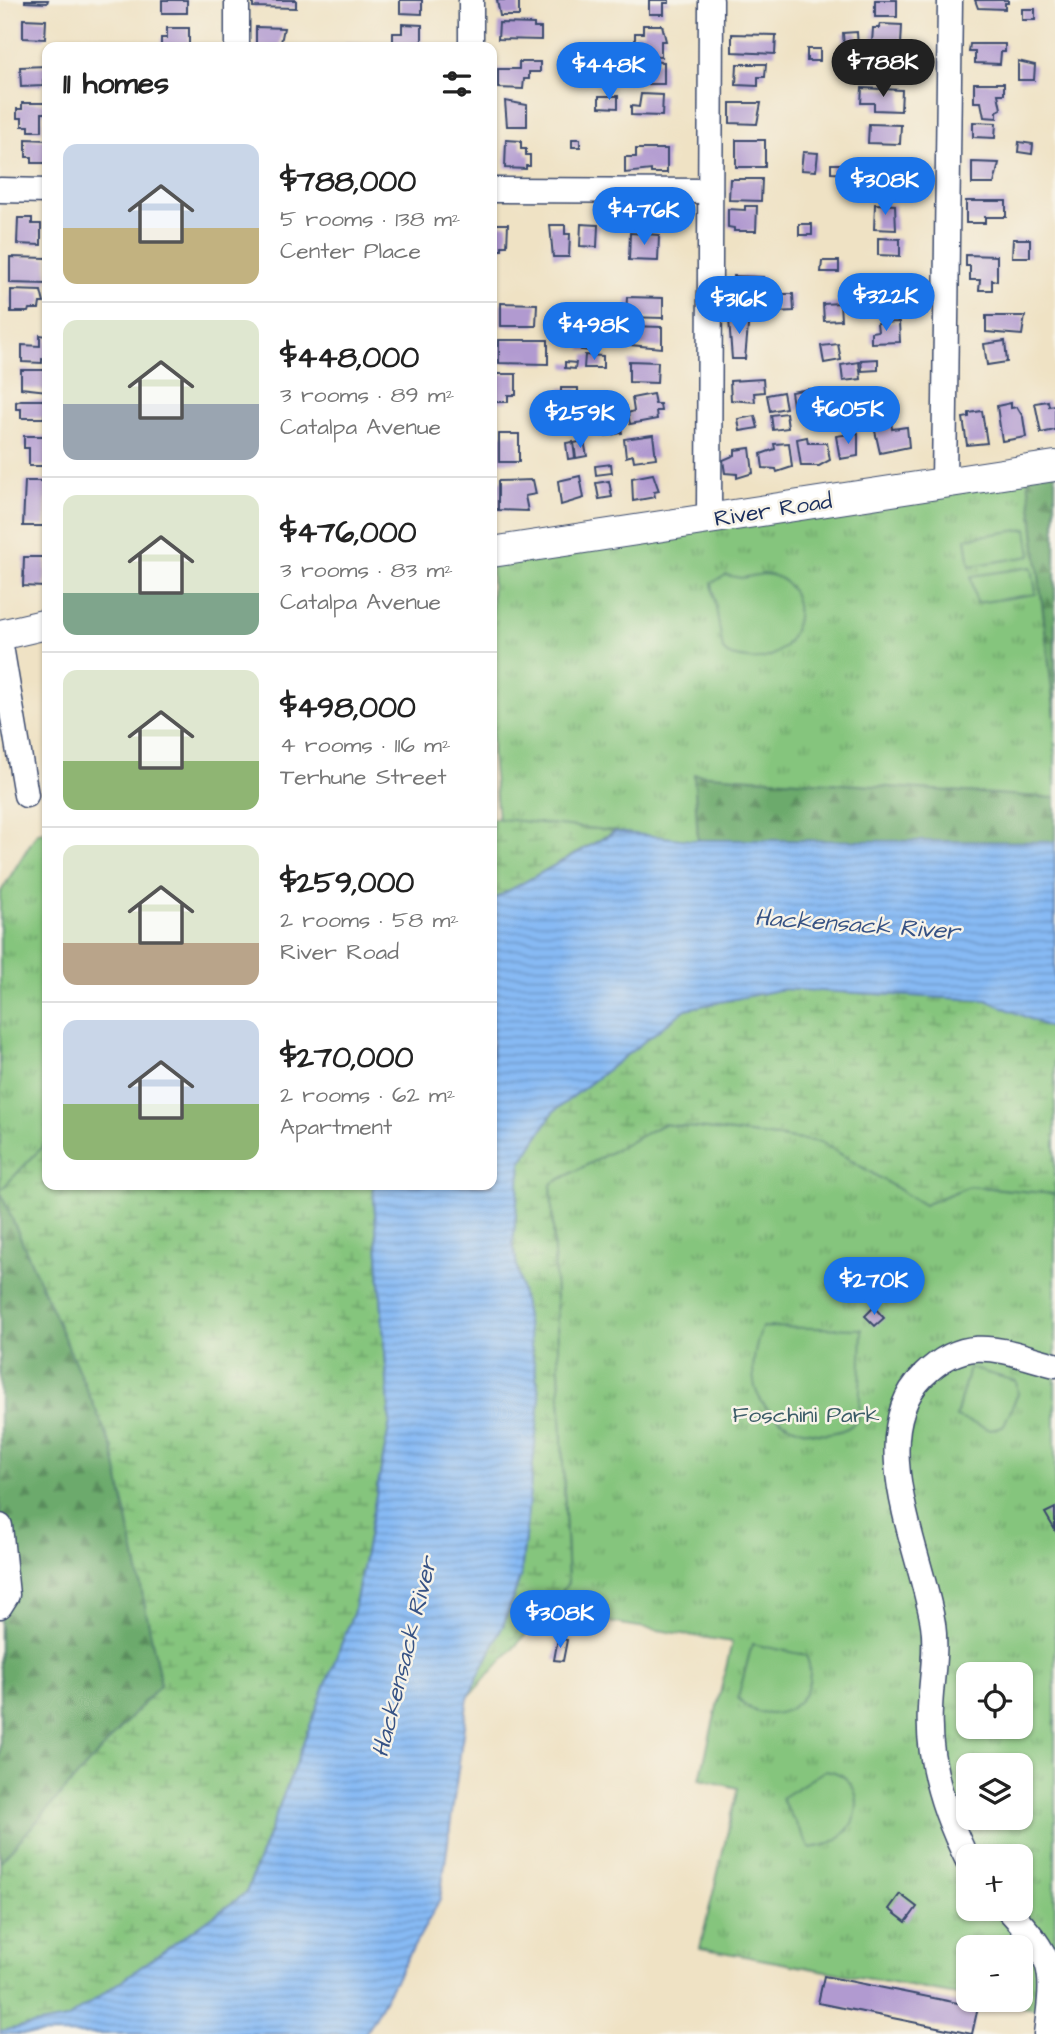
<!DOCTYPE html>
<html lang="en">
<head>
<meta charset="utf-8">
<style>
	:root { --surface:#fff; --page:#f2f2f2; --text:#222; --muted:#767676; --line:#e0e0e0; --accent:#1a73e8 }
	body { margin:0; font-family:"Architects Daughter",sans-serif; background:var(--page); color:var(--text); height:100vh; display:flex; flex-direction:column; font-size:26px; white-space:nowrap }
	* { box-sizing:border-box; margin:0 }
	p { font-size:23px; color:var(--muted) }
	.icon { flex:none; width:38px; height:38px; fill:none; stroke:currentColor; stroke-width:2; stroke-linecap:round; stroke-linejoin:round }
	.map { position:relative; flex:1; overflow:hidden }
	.side { position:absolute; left:42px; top:42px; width:455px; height:1148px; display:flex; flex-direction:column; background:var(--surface); border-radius:14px; box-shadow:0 2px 5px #0004 }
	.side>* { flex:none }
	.buttons { position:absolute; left:956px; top:1662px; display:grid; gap:14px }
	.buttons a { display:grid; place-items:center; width:77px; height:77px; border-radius:14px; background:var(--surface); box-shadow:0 2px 5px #0004; font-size:35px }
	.price { position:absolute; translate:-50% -60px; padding:0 16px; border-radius:24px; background:var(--accent); color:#fff; font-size:23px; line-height:46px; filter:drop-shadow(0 2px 4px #0008) }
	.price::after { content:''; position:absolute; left:50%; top:42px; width:21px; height:16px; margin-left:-10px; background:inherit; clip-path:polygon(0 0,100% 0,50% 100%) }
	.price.current { background:#222; color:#fff }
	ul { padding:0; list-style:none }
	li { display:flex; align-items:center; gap:21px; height:175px; padding:0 21px }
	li+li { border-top:2px solid var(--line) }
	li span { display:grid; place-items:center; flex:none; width:196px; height:140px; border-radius:14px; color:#555 }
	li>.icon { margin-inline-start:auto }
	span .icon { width:84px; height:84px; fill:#fffc; stroke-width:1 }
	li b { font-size:30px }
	h2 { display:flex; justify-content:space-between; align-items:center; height:84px; padding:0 21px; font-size:30px }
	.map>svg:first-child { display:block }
</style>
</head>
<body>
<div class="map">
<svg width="1055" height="2034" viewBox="0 0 1055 2034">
	<defs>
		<pattern id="grass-tufts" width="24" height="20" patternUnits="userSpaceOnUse" patternTransform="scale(1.75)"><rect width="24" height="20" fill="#85c57d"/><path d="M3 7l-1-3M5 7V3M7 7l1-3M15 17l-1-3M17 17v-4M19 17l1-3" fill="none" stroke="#6ca06a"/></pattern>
		<pattern id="forest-firs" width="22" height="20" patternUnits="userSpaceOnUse" patternTransform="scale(1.75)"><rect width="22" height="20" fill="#6caa6c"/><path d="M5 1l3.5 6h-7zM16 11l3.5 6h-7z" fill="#588b5c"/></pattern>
		<pattern id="wetland-marsh" width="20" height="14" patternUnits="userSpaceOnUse" patternTransform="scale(1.75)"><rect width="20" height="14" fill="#85c57d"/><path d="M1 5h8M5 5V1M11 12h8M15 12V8" fill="none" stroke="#6ca06a"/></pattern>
		<pattern id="water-rules" width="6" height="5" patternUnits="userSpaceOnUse" patternTransform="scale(1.75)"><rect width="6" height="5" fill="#87baf4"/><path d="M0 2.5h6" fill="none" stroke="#6e98c9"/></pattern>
	</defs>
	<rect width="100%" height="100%" fill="#f7f3e8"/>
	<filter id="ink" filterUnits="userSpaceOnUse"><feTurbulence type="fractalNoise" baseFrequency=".0143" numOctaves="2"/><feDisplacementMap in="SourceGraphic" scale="14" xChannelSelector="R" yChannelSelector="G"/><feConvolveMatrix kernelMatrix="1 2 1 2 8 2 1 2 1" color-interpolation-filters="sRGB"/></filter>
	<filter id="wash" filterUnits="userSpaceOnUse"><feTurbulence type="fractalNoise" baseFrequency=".00686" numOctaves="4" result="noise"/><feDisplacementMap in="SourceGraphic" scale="28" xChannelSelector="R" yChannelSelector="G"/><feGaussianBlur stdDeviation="1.57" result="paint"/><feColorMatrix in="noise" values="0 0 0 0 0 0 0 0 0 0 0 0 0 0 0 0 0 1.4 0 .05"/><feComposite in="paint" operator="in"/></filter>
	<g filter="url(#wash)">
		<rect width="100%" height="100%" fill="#efe2c4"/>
		<g fill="url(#grass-tufts)" stroke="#507a6e" stroke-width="2" fill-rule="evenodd">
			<polygon points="1055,466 1055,842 689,840 498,819 492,755 492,552"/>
			<polygon points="47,831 47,1142 0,1192 0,893 37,833"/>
			<path d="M663 1124 821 1142 924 1205 969 1186 1055 1194V2034L1050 2012 986 2000H1020V1948H968V1997L700 1948 738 1788 700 1779 732 1642 547 1612 568 1583 551 1184ZM968 1675H1020V1727H968ZM968 1766H1020V1818H968ZM968 1857H1020V1909H968Z"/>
		</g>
		<g fill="url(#forest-firs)" stroke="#446c65" stroke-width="2">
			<polygon points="1055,466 1055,718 1027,470"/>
			<polygon points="694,774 1055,798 1055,842 698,840"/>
			<polygon points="0,1191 113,1449 161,1684 0,1862"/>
		</g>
		<g fill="url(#wetland-marsh)" stroke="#507a6e" stroke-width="2">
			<polygon points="492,818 615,831 492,900"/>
			<polygon points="783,989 987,1000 1055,1030 1055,1194 969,1186 924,1205 821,1142 663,1124 551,1184 568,1583 547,1612 468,1697 505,1621 521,1574 540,1398 513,1243 521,1163 553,1112 686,1009"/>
			<polygon points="47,1142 47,1185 373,1185 390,1422 354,1611 246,1893 67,2019 0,2031 0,1862 161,1684 113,1449 0,1191"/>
		</g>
		<g fill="#85c57d" stroke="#507a6e" stroke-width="2">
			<polygon points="1027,529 1031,556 970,566 966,538"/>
			<polygon points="1032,567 1036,594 976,603 971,576"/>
			<path d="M763 574C818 576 804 672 742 658 734 657 728 656 723 650L712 583 726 575 741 578Z"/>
			<path d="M762 1327 862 1329 859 1419C830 1451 765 1425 755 1387 750 1367 756 1345 762 1327Z"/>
			<polygon points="969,1368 1016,1381 1018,1394 1003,1427 991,1430 956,1417"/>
			<path d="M752 1644 806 1655C825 1702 769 1735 738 1698Z"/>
			<path d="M826 1770C872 1776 867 1843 810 1848L781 1798Z"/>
		</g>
		<polygon fill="url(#water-rules)" stroke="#5174a9" stroke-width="2" points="615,832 689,840 1055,842 1055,1030 987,1000 783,989 686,1009 553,1112 521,1163 513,1243 540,1398 521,1574 505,1621 468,1697 440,1900 365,2034 0,2034 0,2031 67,2019 246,1893 354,1611 390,1422 373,1185 492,1185 492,900"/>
		<g id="blocks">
			<g fill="#b19ad0">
				<polygon points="25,0 48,0 47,3 25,2"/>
				<rect x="162" y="0" width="25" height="13"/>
				<polygon points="253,0 296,0 296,8 253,7"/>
				<polygon points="400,0 422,0 422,14 400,13"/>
				<polygon points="497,0 519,0 519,16 500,16"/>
				<polygon points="649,0 669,0 669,3 664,3 664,14 649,14"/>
				<rect x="875" y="0" width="22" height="17"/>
				<polygon points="975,0 1008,0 1008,3 1005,3 1005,9 978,8"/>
				<rect x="1022" y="9" width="13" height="11"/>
				<polygon points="23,19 46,20 45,39 23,38"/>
				<polygon points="499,23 534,24 534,28 541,28 541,40 498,39"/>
				<polygon points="402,24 422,25 422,47 393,47 393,33 402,33"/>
				<polygon points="880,24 902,25 901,45 872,43 873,28 879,28"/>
				<polygon points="643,25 662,25 666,41 661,41 661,57 643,56 643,45 635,45 635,33 643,33"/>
				<polygon points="256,27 284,28 280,47 256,47"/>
				<polygon points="167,28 189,28 189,47 161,47 161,38 167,38"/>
				<polygon points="857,32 858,48 844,49 843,33"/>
				<polygon points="732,34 776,35 775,54 732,52"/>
				<polygon points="345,43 366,44 365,47 345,47"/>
				<polygon points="970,44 1005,44 1005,52 1001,52 1000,64 975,63 975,52 969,52"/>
				<polygon points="573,49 581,49 581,58 573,57"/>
				<rect x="807" y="49" width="13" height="12"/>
				<rect x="584" y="50" width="8" height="7"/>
				<polygon points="633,61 664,62 664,84 642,84 642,71 633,71"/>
				<polygon points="1018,61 1035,65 1034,80 1018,80"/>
				<polygon points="519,62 540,62 540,72 529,72 529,79 524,79 523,89 498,88 498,69 519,69"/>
				<polygon points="737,64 766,64 765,77 758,77 758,86 736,85"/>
				<polygon points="47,66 47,79 43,80 43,86 21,87 20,67"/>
				<polygon points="974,83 1004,83 1004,94 998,94 1001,109 997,111 997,118 984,117 981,102 974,102"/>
				<polygon points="862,88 902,90 901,111 874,110 874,103 861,103"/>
				<polygon points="641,94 663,95 662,116 631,115 631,106 639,107"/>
				<polygon points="599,96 618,96 618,108 599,107"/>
				<polygon points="505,101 527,105 527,126 507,126"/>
				<polygon points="22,103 47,103 46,113 42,113 42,131 29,131 29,126 22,126 22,118 17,118 17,109 22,109"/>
				<polygon points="730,103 761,103 757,124 730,123"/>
				<polygon points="973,122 996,123 995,138 973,137"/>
				<polygon points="869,124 901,125 900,144 868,143"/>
				<polygon points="26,139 47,140 47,163 32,163 32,157 26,157"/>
				<rect x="572" y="139" width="8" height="8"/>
				<polygon points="506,140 521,141 521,149 526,149 526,155 530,155 530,166 526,166 526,169 505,168"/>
				<rect x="736" y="140" width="29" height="27"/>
				<polygon points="1019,142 1033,144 1032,154 1018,152"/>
				<polygon points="636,149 667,149 667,173 651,173 651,170 625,173 625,157 636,157"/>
				<polygon points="803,152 818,153 816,171 801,170"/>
				<polygon points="972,162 999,163 994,184 972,184"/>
				<polygon points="831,164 849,164 849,174 831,173"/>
				<polygon points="867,169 896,169 896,178 900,178 897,193 875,193 875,178 867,178"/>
				<polygon points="730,179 762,179 761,201 729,200"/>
				<polygon points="966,201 1006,201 1006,217 985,217 985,223 966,223"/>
				<polygon points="875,204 895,205 896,230 874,229"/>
				<polygon points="745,206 757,206 756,231 734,231 734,228 728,227 728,209 745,210"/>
				<polygon points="18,218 32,218 32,224 41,224 41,245 17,244"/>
				<polygon points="492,224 508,224 507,246 502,246 502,250 493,250"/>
				<polygon points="581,224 598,225 597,247 580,246"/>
				<rect x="799" y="224" width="13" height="11"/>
				<polygon points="550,225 565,225 565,234 570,234 569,257 553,257"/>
				<polygon points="630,233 659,235 658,261 629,260"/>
				<polygon points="878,238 900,239 900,256 878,255"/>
				<polygon points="1013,239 1030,239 1030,257 1012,257"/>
				<polygon points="966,255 997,256 997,281 992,280 992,290 979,290 980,280 970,280 970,266 966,266"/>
				<polygon points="10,257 47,258 47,284 10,283"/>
				<polygon points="822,261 839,261 839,272 821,272"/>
				<polygon points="734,276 763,277 762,298 734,297"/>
				<polygon points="888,288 889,291 897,291 898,306 890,306 891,311 872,312 871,289"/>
				<polygon points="11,290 41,291 44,303 40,303 39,309 29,309 28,312 11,312"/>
				<polygon points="775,294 793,294 794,311 776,312"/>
				<polygon points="627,297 663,298 663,318 626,317"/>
				<polygon points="501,303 537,304 536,326 501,326"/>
				<polygon points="840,303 841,320 824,321 823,304"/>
				<polygon points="738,315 749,315 745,359 732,359 729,319 738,319"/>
				<polygon points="986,316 1025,316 1022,335 986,332"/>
				<polygon points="899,322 900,342 871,343 871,332 878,331 877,323"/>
				<polygon points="630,326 662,327 662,348 630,345"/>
				<polygon points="40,335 47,336 47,359 42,359 42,363 22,362 22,345 40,346"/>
				<polygon points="499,340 548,340 548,364 499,363"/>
				<polygon points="1005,341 1007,362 987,365 984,344"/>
				<polygon points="582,344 590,344 589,351 581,350"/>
				<polygon points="838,344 841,360 824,363 821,346"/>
				<polygon points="585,355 603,356 603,368 584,368"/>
				<polygon points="878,359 878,370 862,371 861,360"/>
				<polygon points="629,361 658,362 657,383 629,382"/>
				<polygon points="565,362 576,363 575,369 565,368"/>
				<polygon points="859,362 861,379 843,381 841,365"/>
				<polygon points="21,370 47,370 47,391 21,388"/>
				<polygon points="492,374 516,374 516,395 508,395 508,402 492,402"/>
				<polygon points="763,379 764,392 754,393 755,402 731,400 730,381"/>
				<rect x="561" y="388" width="17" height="15"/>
				<polygon points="809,389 812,407 794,411 791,392"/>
				<polygon points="783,392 786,408 770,411 767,395"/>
				<polygon points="653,394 655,404 660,404 661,411 656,411 657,419 630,424 628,413 634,411 632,398"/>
				<polygon points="21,400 47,400 44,418 21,418 21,409 16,409 16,402"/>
				<polygon points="1048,401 1049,406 1055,405 1055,430 1041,433 1035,403"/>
				<polygon points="1011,403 1011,408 1017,407 1023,417 1026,437 1002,441 997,406"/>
				<polygon points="982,411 987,443 967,445 963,418 969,417 969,413"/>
				<polygon points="786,413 788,428 773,430 771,415"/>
				<polygon points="559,414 560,421 547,423 546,416"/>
				<polygon points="755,416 758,428 740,431 738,419"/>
				<polygon points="891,420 892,429 907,427 909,447 880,453 873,422"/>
				<polygon points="620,421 622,433 602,436 600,423"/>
				<polygon points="858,433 858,456 840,459 836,436"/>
				<rect x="499" y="434" width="20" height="28"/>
				<polygon points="653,435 656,458 634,461 633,455 626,457 624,439"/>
				<polygon points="24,436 47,436 47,466 29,466 29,448 24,448"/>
				<polygon points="807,437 808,443 827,443 830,460 819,466 801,466 797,439"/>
				<polygon points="584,441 587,456 576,458 574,443"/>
				<polygon points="573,442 575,458 568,459 566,443"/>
				<polygon points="789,443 792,467 777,472 776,469 763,468 761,454 775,449 774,444"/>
				<polygon points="750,448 753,473 737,478 737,474 725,473 723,460 735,455 735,450"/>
				<polygon points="611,464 612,473 596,475 595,466"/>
				<polygon points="653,474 659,491 654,492 655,497 633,501 632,478"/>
				<polygon points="580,476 584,498 561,505 558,481"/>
				<polygon points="533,480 536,494 525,496 528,511 498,510 498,481"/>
				<polygon points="25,481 47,481 45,526 23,526"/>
				<polygon points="609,481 612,497 599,499 596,483"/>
				<polygon points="24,557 46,557 45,587 23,586"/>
				<polygon points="874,1307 884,1318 875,1326 865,1316"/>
				<polygon points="1055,1508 1055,1530 1045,1513"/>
				<polygon points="558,1638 567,1640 563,1661 554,1660"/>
				<polygon points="900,1894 917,1907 906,1922 889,1909"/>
				<polygon points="824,1976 978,2007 972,2034 818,2003"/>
			</g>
		</g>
	</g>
	<g filter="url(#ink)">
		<use href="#blocks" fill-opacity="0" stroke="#3b4a6d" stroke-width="2"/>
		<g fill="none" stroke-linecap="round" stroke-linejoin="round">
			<g stroke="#3b4a6d" stroke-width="27">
				<g id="minor">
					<polyline points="237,47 237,0"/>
					<polyline points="471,47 471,0"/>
					<polyline points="0,190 47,191"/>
					<polyline points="492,190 710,191"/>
					<polyline points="944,483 950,0"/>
					<polyline points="709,519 711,0"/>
					<polyline points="0,640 26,795"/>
					<polyline points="0,1526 7,1595 0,1606"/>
					<path d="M968 1861C945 1815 927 1761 930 1709 931 1681 937 1652 933 1624 922 1554 863 1435 923 1376 967 1332 1002 1351 1055 1365"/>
					<path d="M1008 1909C1054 1959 1055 1966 1046 2034"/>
				</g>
			</g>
			<g stroke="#3b4a6d" stroke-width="32">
				<g id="major">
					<polyline points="492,552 1055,466"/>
					<polyline points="0,635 47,624"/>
				</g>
			</g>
			<use href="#minor" stroke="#fff" stroke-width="24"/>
			<use href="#major" stroke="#fff" stroke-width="30"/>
		</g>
	</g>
	<g text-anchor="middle" stroke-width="5" stroke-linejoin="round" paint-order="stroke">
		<g font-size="23" fill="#1b2f5e" stroke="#f7f3e8">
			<text transform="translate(773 509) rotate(-9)" y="8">River Road</text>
		</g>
		<g font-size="23" fill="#3b5c67" stroke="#f7f3e8">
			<text x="806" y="1422">Foschini Park</text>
		</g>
		<g font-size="24" font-style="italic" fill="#365284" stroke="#f7f3e8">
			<text transform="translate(857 924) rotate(4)" y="8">Hackensack River</text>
			<text transform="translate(404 1657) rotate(-76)" y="8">Hackensack River</text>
		</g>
	</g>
</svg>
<div class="buttons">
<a><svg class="icon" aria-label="locate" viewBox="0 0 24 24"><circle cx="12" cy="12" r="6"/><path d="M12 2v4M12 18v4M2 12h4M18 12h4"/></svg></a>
<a><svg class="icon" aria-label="layers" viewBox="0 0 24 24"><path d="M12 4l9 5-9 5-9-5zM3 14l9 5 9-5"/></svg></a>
<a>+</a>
<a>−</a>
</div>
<b class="price current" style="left:883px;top:99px">$788K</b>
<b class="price" style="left:609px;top:102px">$448K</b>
<b class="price" style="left:885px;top:217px">$308K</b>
<b class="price" style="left:644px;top:247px">$476K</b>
<b class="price" style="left:886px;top:333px">$322K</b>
<b class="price" style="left:739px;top:336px">$316K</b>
<b class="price" style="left:594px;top:362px">$498K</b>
<b class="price" style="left:848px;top:446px">$605K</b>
<b class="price" style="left:580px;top:450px">$259K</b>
<b class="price" style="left:874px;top:1317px">$270K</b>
<b class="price" style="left:560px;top:1650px">$308K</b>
<section class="side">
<h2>11 homes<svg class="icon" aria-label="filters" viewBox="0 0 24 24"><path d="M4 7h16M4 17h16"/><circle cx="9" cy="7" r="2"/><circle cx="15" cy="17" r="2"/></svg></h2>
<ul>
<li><span style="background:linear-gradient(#c9d6e8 60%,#c2b280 0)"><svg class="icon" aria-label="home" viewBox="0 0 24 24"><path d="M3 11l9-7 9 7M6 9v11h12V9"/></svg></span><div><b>$788,000</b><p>5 rooms · 138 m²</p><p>Center Place</p></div></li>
<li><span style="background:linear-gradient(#dfe7d0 60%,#9aa5b1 0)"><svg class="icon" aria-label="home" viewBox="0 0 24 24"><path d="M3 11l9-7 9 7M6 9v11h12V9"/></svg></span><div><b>$448,000</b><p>3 rooms · 89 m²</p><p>Catalpa Avenue</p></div></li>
<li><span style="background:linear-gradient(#dfe7d0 70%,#7fa58c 0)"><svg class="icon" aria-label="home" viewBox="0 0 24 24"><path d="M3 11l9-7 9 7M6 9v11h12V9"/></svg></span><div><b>$476,000</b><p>3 rooms · 83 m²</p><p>Catalpa Avenue</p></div></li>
<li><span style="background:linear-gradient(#dfe7d0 65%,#8fb573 0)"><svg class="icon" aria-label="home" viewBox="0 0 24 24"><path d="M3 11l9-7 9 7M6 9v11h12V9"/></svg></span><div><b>$498,000</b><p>4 rooms · 116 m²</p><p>Terhune Street</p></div></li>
<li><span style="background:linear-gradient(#dfe7d0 70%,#b9a48a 0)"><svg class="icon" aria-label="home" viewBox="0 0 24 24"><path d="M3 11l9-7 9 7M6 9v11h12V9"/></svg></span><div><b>$259,000</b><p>2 rooms · 58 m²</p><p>River Road</p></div></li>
<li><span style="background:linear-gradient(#c9d6e8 60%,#8fb573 0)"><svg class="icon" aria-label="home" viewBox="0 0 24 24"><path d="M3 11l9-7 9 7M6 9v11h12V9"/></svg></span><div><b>$270,000</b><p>2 rooms · 62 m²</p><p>Apartment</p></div></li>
</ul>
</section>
</div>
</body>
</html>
